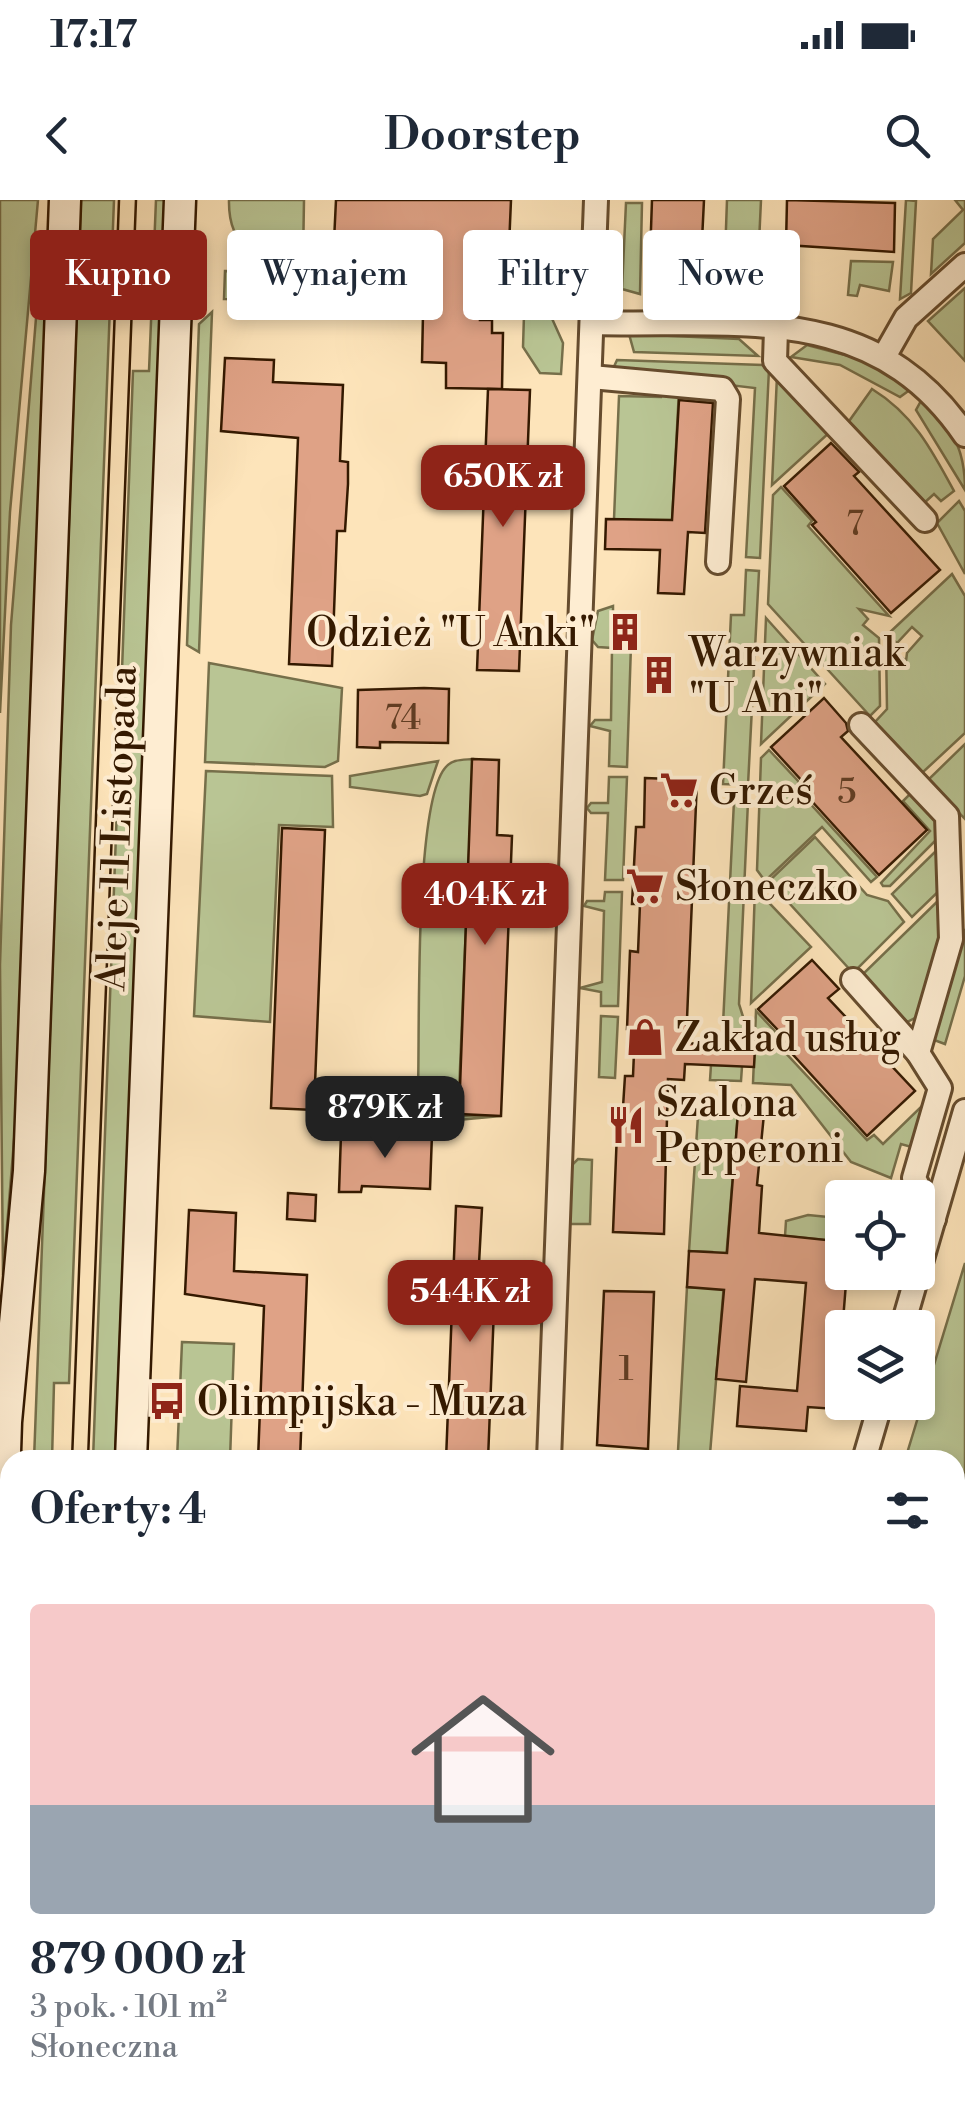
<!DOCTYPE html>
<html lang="pl">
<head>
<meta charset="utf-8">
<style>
	:root { --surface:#fff; --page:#f6f6f7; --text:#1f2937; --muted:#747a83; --line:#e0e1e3; --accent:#8f2418 }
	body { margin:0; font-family:"Libre Bodoni",serif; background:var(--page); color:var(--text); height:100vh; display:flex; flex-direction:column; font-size:38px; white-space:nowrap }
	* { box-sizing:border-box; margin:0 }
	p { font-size:32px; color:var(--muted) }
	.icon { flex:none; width:55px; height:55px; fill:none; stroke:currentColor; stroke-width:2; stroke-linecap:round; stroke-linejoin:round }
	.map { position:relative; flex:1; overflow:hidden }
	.details { position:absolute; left:0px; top:1250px; width:965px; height:672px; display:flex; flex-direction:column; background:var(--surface); border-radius:30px 30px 0 0; box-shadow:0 5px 15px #0003 }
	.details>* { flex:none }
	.hud { position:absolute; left:30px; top:30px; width:905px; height:90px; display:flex; gap:20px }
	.buttons { position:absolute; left:825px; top:980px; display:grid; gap:20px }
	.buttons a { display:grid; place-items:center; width:110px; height:110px; border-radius:10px; background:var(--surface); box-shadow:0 5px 15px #0003; font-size:50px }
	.price { position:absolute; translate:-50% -85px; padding:0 22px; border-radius:20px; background:var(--accent); color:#fff; font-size:32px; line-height:65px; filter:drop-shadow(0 2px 5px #0008) }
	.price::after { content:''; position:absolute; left:50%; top:60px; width:30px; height:22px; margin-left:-15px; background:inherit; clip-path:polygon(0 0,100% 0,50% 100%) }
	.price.selected { background:#222; color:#fff }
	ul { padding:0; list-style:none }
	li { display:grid; align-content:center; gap:20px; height:530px; padding:0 30px }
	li+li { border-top:2px solid var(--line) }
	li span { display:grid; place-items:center; height:310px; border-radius:10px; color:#555 }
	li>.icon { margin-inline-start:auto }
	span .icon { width:180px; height:180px; fill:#fffc; stroke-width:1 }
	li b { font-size:42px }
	h2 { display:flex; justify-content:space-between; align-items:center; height:120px; padding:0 30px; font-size:42px }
	.tag { padding:0 35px; border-radius:10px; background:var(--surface); box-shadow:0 5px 15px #0003; font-size:35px; line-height:90px }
	.tag.selected { background:var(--accent); color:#fff }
	.status { display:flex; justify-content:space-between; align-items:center; height:70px; padding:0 50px; background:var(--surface); direction:ltr }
	.status svg { height:28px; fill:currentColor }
	header { display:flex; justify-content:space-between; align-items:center; height:130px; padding:0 30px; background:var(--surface); font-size:45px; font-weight:600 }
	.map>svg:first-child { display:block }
</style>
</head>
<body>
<div class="status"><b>17:17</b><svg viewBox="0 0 49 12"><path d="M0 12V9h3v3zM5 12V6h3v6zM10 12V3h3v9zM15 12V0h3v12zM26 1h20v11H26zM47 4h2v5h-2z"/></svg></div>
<header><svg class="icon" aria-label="back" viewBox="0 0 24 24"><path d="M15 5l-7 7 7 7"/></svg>Doorstep<svg class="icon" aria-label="search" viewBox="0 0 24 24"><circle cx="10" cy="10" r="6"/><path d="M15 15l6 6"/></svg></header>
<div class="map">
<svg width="965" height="1921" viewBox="0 0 965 1921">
	<rect width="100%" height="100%" fill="#fde4ba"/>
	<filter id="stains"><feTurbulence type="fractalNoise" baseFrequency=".002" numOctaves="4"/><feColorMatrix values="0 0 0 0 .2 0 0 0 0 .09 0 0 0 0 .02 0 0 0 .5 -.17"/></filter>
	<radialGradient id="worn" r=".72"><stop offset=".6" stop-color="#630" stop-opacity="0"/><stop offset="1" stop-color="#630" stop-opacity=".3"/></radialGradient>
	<g fill="#b9c594" stroke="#766f4a" stroke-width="2.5">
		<polygon points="0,0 38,0 10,312 0,513"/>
		<polygon points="81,0 114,0 69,1183 54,1183 52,1260 34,1260"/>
		<polygon points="156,0 166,0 115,1260 93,1260 133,171 149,171"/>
		<path d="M229 0H304L303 60C259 59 228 51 229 0Z"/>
		<polygon points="727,0 761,0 757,86 724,84"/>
		<polygon points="906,0 916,1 911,93 900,99"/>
		<polygon points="955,0 965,0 965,43 931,74 933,39 963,10"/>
		<polygon points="626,3 642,3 640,94 622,89"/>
		<polygon points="851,61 893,62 889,91 860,85 857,96 848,95"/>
		<polygon points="48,66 17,904 3,1075 0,765 11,425 40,69"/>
		<polygon points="225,71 302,72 302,100 224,99"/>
		<polygon points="650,73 700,74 700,87 689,97 649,96"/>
		<polygon points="525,83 536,83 563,143 561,174 540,173 523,147"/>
		<polygon points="965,88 965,161 928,121"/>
		<polygon points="212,112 199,452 187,445 199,124"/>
		<polygon points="629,134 739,139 758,156 634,152"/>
		<polygon points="807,145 864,160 911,189 900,197 840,165 791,157"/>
		<polygon points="617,160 763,165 769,169 760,358 746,357 755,188 612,171"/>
		<polygon points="777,176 830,232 772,285"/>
		<path d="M872 189C913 214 932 250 954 291L941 301 934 294 923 304 847 224Z"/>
		<polygon points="662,190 679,190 672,323 614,319 619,196 661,197"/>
		<path d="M922 199C952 230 965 246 965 290L916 210Z"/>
		<polygon points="781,287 812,321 808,326 889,416 859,409 868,419 863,425 879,438 880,506 870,516 768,404 773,295"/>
		<polygon points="959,301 965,311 965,374 937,323"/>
		<polygon points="746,370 759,371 748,585 723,584 731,415 744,415"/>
		<polygon points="952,374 965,396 965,533 922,573 875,522 887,509 886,444 906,461 907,453 922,436 912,427 897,443 887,435"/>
		<polygon points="613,406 613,444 631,445 627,567 609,566 610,531 590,526 595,520 611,520 612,448 598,447 592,440 598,411"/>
		<polygon points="766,418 825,484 761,544"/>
		<polygon points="209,463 342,488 338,561 325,567 205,562"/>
		<polygon points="965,544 965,619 928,580"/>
		<polygon points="769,550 799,582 795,587 877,677 871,682 822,627 765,681 757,670 761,558"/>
		<path d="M473 559 458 916H501L447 921 418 887C420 828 414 606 445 568 452 559 462 560 473 559Z"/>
		<polygon points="438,561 427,594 420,596 350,587 350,576"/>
		<polygon points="206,571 332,576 333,627 279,625 270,822 194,816"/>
		<polygon points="609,577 627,577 623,680 605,680 608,613 591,613 587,608 591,603 608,603"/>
		<polygon points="911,593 941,625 942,634 890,686 883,686 881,683 930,631 903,601"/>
		<polygon points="734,601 748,601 739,804 745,823 741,881 710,880 711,865 721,865"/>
		<polygon points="815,637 867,695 888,701 904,722 853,773 769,681"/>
		<polygon points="942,645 942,688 912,717 892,694"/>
		<polygon points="755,688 811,747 751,803"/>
		<polygon points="605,692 622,692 618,806 601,806 601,792 580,788 602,782 604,711 584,706 587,701 604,701"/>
		<polygon points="942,697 943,729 917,817 907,822 862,775"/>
		<polygon points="965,729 965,776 945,844 934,840"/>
		<polygon points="756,811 786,843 782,849 867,940 874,935 883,944 925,903 915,948 901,944 891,978 851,962 791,885 753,883"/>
		<polygon points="601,816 618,817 615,878 599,877"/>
		<polygon points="707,904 789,906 797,915 738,913 710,1254 678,1251 687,1087 711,1088 712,1052 689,1051 698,916"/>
		<polygon points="578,959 592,960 590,1024 569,1024 572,965"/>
		<polygon points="808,1015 839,1018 836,1041 785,1036 786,1021"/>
		<polygon points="965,1063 965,1300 955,1297 955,1260 905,1260"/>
		<polygon points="182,1142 234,1144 230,1260 177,1260"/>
		<polygon points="955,1593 965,1596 965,1867 955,1866"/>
		<polygon points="505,1912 726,1912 726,1921 504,1921"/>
	</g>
	<g fill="#dfa286" stroke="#341900" stroke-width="2.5">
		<polygon points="336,0 511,0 508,70 482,69 480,120 492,120 492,133 503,133 502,189 446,188 446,163 422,162 424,66 333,62"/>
		<polygon points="652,0 704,0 701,61 650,58"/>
		<polygon points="787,0 895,3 894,52 786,45"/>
		<polygon points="225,158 274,160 273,182 343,185 340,261 348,262 348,284 345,331 337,331 332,466 289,464 298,238 221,231"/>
		<polygon points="488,189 530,190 519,471 477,470"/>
		<polygon points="679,200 713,203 705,333 688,332 684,394 658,393 660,350 605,349 606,319 672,320"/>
		<polygon points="831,243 859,272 854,276 940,370 891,413 812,325 816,322 784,286"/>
		<polygon points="613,419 638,420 637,445 612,444"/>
		<polygon points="424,488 449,489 448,543 380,542 380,548 357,547 358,490"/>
		<polygon points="824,498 846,523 848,531 841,537 927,630 879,675 798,586 803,582 771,547"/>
		<polygon points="472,559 499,560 497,635 512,636 501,916 459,914"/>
		<polygon points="645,578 697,580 686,843 755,848 754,867 685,864 684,880 668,879 664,1034 613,1032 618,907 623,907 625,876 633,876 635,829 627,829 630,751 638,752 640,704 632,704 636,627 644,627"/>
		<polygon points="282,628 325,630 314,910 271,908"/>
		<polygon points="812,760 839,789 828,798 915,891 867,936 787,848 791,844 758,809"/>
		<polygon points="738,912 764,914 757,985 762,986 759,1033 836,1041 833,1082 846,1083 836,1209 808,1207 806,1231 737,1226 740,1186 797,1191 806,1083 755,1079 746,1182 716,1179 724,1090 687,1087 689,1051 727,1053"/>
		<polygon points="406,933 432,934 430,989 362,986 361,992 339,992 341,934"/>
		<polygon points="288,993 316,995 315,1021 287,1019"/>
		<polygon points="456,1006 482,1008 478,1082 495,1083 488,1260 446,1260"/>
		<polygon points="189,1010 236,1013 234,1071 307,1075 300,1260 258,1260 264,1106 185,1094"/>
		<polygon points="604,1091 654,1092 648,1249 597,1245"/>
	</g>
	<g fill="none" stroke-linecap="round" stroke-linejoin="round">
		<g stroke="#664c2e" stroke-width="28">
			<g id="minor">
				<path d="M592 123C736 127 873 100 965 235"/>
				<polyline points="776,129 775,161 925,320"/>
				<polyline points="885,155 906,118 965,65"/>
				<polyline points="591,177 722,189 728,199 718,362"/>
				<polyline points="861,525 947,616 951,739 918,853 940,888 914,978 934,1019"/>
				<polyline points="853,780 918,853"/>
				<polyline points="902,1128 965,911"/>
				<polyline points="549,1260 596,0"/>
				<polyline points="864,1260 881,1202"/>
			</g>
		</g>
		<g stroke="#664c2e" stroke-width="32">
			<polyline id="tertiary" points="955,1558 965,1561"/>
		</g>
		<g stroke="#341900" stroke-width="35">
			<g id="secondary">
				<polyline points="131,1260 180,0"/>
				<polyline points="0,1402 6,1222 29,971 65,0"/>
				<polyline points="0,1716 10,1680"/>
				<polyline points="106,1921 106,1912"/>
			</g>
		</g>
		<use href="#minor" stroke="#feedd2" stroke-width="22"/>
		<use href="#tertiary" stroke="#feedd2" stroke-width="28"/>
		<use href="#secondary" stroke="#feedd2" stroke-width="30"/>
		<g stroke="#341900" stroke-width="2.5">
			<polyline points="72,1260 119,0"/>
			<polyline points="88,1260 136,0"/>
			<polyline points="43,1921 43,1912"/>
			<polyline points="60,1921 60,1912"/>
		</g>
	</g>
	<defs>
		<g id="building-bare" transform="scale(3)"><path d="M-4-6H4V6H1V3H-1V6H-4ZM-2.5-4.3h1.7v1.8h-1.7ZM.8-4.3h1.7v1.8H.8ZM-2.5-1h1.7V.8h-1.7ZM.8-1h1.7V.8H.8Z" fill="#8f2418" stroke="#feedd2" stroke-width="2.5" paint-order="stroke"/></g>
		<g id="supermarket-bare" transform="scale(3)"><path d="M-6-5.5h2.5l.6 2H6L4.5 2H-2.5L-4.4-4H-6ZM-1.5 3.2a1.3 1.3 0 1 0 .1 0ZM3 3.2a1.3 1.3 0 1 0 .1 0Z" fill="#8f2418" stroke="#feedd2" stroke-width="2.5" paint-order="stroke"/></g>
		<g id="shop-bare" transform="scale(3)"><path d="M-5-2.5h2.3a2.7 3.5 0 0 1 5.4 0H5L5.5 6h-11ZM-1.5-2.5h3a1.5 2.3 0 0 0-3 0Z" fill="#8f2418" stroke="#feedd2" stroke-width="2.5" paint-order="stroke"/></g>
		<g id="restaurant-bare" transform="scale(3)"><path d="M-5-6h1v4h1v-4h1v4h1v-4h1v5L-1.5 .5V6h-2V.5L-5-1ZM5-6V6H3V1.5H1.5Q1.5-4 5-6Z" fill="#8f2418" stroke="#feedd2" stroke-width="2.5" paint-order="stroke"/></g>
		<g id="bus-bare" transform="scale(3)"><path d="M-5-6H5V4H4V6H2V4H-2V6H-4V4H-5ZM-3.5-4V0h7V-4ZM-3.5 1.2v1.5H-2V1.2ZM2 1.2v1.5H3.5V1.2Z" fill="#8f2418" stroke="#feedd2" stroke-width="2.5" paint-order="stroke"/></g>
	</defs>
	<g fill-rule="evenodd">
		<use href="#building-bare" x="625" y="432"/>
		<use href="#building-bare" x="659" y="475"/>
		<use href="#supermarket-bare" x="679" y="590"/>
		<use href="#supermarket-bare" x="645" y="686"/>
		<use href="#shop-bare" x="645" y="837"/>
		<use href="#restaurant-bare" x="626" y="925"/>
		<use href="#bus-bare" x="167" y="1201"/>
	</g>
	<g text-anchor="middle" stroke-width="8" stroke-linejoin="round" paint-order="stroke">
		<g font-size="35" fill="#5f3b22">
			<text x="855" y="335">7</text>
			<text x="403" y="529">74</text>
			<text x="847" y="603">5</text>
			<text x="626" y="1180">1</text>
		</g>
		<g font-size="40" fill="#341900" stroke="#feedd2" text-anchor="start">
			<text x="595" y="446" text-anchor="end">Odzież "U Anki"</text>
			<text x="689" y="466">Warzywniak<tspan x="689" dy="46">"U Ani"</tspan></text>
			<text x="709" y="604">Grześ</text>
			<text x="675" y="700">Słoneczko</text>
			<text x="675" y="851">Zakład usług</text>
			<text x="656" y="916">Szalona<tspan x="656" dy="46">Pepperoni</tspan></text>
			<text x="197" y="1215">Olimpijska - Muza</text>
		</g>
		<g font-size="40" fill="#341900" stroke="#feedd2">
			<text transform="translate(116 628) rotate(-88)" y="14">Aleje 11 Listopada</text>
		</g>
	</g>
	<rect width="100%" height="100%" filter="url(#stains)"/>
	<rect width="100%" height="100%" fill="url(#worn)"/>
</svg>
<div class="buttons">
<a><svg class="icon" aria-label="locate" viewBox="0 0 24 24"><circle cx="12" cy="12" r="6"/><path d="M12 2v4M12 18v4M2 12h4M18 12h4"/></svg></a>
<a><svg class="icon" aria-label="layers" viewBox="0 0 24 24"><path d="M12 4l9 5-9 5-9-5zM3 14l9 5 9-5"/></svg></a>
</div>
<b class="price" style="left:503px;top:330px">650K zł</b>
<b class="price" style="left:485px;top:748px">404K zł</b>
<b class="price selected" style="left:385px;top:961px">879K zł</b>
<b class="price" style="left:470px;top:1145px">544K zł</b>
<div class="hud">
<a class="tag selected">Kupno</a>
<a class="tag">Wynajem</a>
<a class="tag">Filtry</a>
<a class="tag">Nowe</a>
</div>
<section class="details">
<h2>Oferty: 4<svg class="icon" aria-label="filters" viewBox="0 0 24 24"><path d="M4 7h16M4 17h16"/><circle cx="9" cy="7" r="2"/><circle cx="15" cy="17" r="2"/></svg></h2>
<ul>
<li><span style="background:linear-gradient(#f6c9c9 65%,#9aa5b1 0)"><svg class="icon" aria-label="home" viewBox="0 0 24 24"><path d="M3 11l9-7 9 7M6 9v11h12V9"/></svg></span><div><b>879 000 zł</b><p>3 pok. · 101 m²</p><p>Słoneczna</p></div></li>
</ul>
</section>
</div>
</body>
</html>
